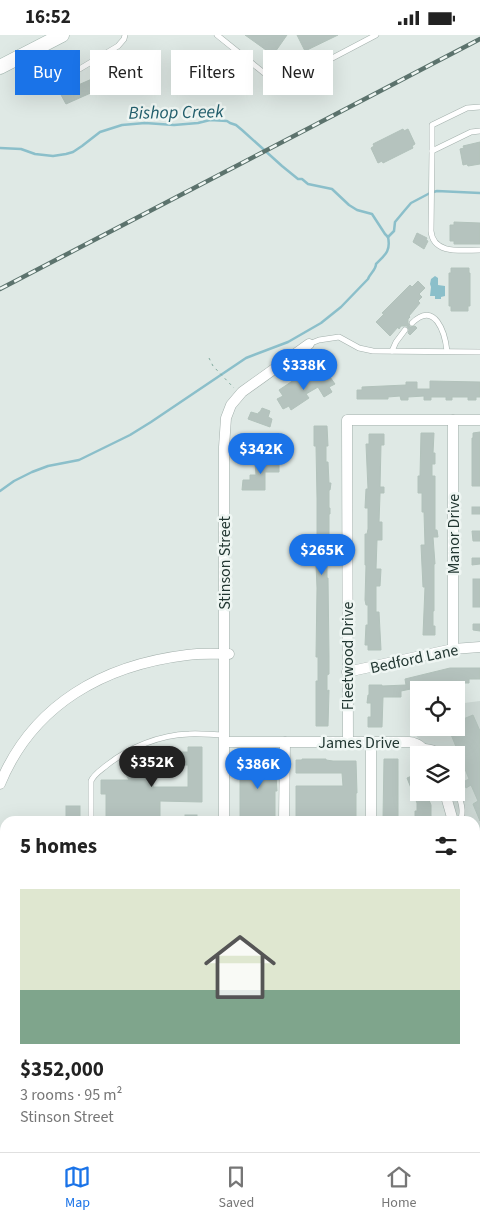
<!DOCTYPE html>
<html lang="en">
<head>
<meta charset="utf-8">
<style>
	:root { --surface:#fff; --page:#f2f2f2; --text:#222; --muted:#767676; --line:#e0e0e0; --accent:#1a73e8 }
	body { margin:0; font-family:"Source Sans 3",sans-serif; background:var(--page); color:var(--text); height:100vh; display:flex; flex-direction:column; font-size:19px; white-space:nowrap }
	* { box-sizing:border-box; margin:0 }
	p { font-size:16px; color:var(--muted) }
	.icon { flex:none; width:28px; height:28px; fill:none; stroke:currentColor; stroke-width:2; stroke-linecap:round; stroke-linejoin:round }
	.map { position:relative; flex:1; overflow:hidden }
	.drawer { position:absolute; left:0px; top:781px; width:480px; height:336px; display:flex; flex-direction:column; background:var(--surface); border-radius:15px 15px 0 0; box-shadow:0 5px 20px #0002 }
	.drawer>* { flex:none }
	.banner { position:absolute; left:15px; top:15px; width:450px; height:45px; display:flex; gap:10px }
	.buttons { position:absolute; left:410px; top:646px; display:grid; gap:10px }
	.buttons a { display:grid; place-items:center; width:55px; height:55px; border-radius:0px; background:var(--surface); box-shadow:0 5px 20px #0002; font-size:25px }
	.price { position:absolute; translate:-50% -42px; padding:0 11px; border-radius:18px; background:var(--accent); color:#fff; font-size:16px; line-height:32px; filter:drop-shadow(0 1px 2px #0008) }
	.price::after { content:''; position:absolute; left:50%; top:30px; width:15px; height:11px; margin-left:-8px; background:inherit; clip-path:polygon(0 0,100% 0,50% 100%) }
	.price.current { background:#222; color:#fff }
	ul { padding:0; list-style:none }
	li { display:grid; align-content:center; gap:10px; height:265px; padding:0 20px }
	li span { display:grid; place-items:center; height:155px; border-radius:0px; color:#555 }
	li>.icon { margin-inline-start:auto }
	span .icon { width:90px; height:90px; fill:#fffc; stroke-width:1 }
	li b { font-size:21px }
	h2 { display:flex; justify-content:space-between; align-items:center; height:60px; padding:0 20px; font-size:21px }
	.pill { padding:0 18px; border-radius:0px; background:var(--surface); box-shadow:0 5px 20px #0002; font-size:18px; line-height:45px }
	.pill.current { background:var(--accent); color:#fff }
	.status { display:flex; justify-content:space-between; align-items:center; height:35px; padding:0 25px; background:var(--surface); direction:ltr }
	.status svg { height:14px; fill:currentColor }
	.dock { display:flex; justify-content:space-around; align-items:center; height:70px; border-top:1px solid var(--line); background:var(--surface); font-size:14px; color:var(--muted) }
	.dock a { display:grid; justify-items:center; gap:2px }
	.dock .current { color:var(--accent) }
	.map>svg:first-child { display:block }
</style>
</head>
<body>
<div class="status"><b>16:52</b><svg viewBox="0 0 49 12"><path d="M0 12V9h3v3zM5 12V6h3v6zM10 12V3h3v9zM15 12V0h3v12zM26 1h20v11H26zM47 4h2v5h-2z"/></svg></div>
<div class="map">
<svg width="480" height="1117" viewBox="0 0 480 1117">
	<rect width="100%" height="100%" fill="#dfe9e5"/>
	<polygon fill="#cdd8d4" points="480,666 480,956 475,956 475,786 454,786 447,758 456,758 456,720 431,720 415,699 415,674 419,673 419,692 456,692 456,669"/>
	<polygon fill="#b9d8c2" points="475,956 480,956 480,1117 345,1117 344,1115 231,1116 231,1112 475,1112"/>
	<polygon fill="#8bbfca" points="435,241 438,243 438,250 445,251 445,261 441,262 441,264 435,264 435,261 430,261 431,252 430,249 431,244"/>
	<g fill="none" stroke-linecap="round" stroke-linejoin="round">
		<g stroke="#8bbfca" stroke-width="2.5">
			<polyline points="0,113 21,114 35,119 53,121 66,119 73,117 82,111 100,97 122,90 145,88 174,90 198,88 210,85 227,86 230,88 236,90 242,95 282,131 298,144 302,144 308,149 332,154 349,170 357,175 372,179 385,199 388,202"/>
			<polyline points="388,202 394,196 395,187 405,175 411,168 430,158 437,156 480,158"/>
			<path d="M0 456 14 446 32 437 48 431 79 425 130 400 151 387 246 323 288 307 321 288 341 272 368 244C370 238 376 235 376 229 385 220 391 216 388 202"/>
		</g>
	</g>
	<g fill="#b5c3be" stroke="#b2c2bb">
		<polygon points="245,0 287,0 273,20"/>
		<polygon points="297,0 338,0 305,16"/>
		<polygon points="126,29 133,45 115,53 113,48 66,69 60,58"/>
		<polygon points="403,94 404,96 408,94 415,109 412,111 413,113 383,128 382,126 378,128 371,113 374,111 373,109"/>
		<polygon points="480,107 480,129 468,131 467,129 463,130 460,114 464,113 463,111"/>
		<polygon points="454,187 480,188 480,209 454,209 454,206 450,206 450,190 454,190"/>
		<polygon points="417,198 427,203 426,205 428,206 424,214 413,207"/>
		<polygon points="451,233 469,233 469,238 470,238 470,271 468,271 468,276 451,276 451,271 449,271 449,238 451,238"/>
		<polygon points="418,246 425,253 419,259 422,262 418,266 420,268 409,281 410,282 408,284 408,288 410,292 415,291 417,293 410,300 408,298 409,295 407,291 401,291 399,294 398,292 390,301 376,287 384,279 382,278 410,250 412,252"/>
		<polygon points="319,337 325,345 330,342 335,349 329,352 332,357 324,362 318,352 306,359 309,363 291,375 289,371 283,374 277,364 283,361 279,355 297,343 300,349"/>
		<polygon points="430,346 480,347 480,362 476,362 476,365 468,365 468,362 452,362 452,365 446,365 446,362 431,362 431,365 424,365 424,361 408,362 408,365 401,365 400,361 388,362 388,364 357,364 357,355 362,355 362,352 406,350 406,347 417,347 417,354 430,354"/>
		<polygon points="262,373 270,376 268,382 272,384 270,392 248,384 251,377 258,379 259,377 260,377"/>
		<polygon points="314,391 327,391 328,411 326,411 326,427 328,427 329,448 331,448 330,455 329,455 329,473 330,473 330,479 329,479 329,503 324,503 325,521 329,521 329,529 327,529 327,543 328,543 329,622 329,639 327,640 327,656 329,655 328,691 316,691 316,646 318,646 318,622 316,622 317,553 316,529 314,529 314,511 317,512 317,463 316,411 314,411"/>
		<polygon points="480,397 480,451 472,451 472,403 473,403 473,398"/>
		<polygon points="421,398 434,398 433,418 435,418 435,429 432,429 432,441 435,441 435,495 437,495 438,502 433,502 435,529 434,529 434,576 433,576 433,591 435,591 435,600 423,600 425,552 423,552 421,510 425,510 424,477 422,477 422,458 418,458 418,441 420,441"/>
		<polygon points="369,399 384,399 384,410 381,410 380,452 384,452 384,458 380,458 380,460 379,487 382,487 382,505 377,505 376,534 381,534 380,551 376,551 376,577 379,577 381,615 368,615 368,610 365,610 366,590 368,590 368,570 366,570 365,565 366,530 365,530 365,499 367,499 368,494 368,473 365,473 366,454 368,454 366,409 369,409"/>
		<polygon points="243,400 266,400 266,408 261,409 261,416 250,415 250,408 243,408"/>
		<polygon points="273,420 273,429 279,428 279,437 265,437 265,455 242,455 243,445 250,445 250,440 256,440 255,428 260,428 264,425 264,421"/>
		<rect x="472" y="472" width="8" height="7"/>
		<polygon points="472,496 480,496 480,506 473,506"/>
		<polygon points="472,523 480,523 480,529 472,530"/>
		<rect x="473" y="544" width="7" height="28"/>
		<polygon points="473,589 480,589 480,596 473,595"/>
		<polygon points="450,633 480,633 480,644 469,644 469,648 446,648 446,650 431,654 430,650 401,656 401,662 383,662 382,692 368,692 368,682 371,682 371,668 367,668 368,660 369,660 369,650 382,650 382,651 406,650 405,644"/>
		<polygon points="473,680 480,696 480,786 473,769 478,766 471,750 466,753 463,747 469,744 448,692 456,692 456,687"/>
		<polygon points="188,712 202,712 202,767 160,766 160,786 106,786 106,759 101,759 101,745 129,745 124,736 141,726 141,724 154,724 153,752 188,752 188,730 161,730 160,717 188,717"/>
		<polygon points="302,724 326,724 326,725 333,726 356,726 357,758 356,758 356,786 343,786 343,784 296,785 296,751 343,751 342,738 296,738 296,725 302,725"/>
		<polygon points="384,724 398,724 398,786 384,786 384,784 383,784"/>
		<polygon points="240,725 275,725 277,756 275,756 275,786 240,786"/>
		<polygon points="419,738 419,758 426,758 431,770 431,786 417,786 417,785 415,785 415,776 417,776 417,768 407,743"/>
		<rect x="66" y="771" width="14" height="15"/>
		<rect x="185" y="780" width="12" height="6"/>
	</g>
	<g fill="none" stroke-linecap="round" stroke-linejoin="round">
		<g stroke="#a3b0ac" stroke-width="6">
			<g id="lane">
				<polyline points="217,0 274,46 283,49 376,0"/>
				<polyline points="36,14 56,48 118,11 124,4 125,0"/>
				<path d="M480 96 471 97 432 116 431 196C433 220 462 215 480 215"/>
				<polyline points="432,116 432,90 467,73 480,72"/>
				<path d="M412 288C435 265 445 298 447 316"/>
				<polyline points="309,309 319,305 339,302 359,313 373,316 480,317"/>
				<polyline points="392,316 396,307 405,295"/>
				<path d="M421 711C430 712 436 712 441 720"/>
				<path d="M456 754C460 764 465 776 460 786"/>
				<path d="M91 786V746C94 739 101 735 107 730 130 712 160 700 189 699 200 698 212 700 224 700"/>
			</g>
		</g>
		<g stroke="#a3b0ac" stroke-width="11">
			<g id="street">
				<polyline points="453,614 453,385"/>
				<polyline points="347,637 453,614 480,612"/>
				<path d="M225 707H409C418 708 422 712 428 720"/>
				<polyline points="348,708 347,385 480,385"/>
				<path d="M0 749C33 669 104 630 187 620 201 618 215 619 229 619"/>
				<polyline points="445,758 453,786"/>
				<polyline points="224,786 224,412 226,383 231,370 242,357 309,309"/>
				<polyline points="284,786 285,707"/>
				<polyline points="371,786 371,707"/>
				<polyline points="0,829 5,829"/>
				<polyline points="0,955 5,955"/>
				<polyline points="0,1080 5,1080"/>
				<polyline points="223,1117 223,1112"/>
			</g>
		</g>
		<g stroke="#9fb3ac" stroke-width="15">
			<polyline id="secondary" points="0,32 62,0"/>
		</g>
		<polyline stroke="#82aa9e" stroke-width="1" stroke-dasharray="2.5 4" stroke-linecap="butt" points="209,323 213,331 234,353"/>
		<use href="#lane" stroke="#fff" stroke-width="5"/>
		<use href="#street" stroke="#fff" stroke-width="10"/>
		<use href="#secondary" stroke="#fff" stroke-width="14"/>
		<g stroke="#5c736d" stroke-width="4.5">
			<polyline id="rail" points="0,254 480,4"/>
		</g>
		<use href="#rail" stroke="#eff6f3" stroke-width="2.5" stroke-dasharray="8" stroke-linecap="butt"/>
	</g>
	<g text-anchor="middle" stroke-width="5" stroke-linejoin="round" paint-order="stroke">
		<g font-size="16" fill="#223732" stroke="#eff6f3">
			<text transform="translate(453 499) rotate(-90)" y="6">Manor Drive</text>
			<text transform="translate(224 528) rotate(-90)" y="6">Stinson Street</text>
			<text transform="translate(347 621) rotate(-90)" y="6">Fleetwood Drive</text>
			<text transform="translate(414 623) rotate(-12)" y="6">Bedford Lane</text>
			<text x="359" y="713">James Drive</text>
		</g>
		<g font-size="18" font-style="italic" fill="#225f6d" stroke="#eff6f3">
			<text transform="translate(176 77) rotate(-1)" y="6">Bishop Creek</text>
		</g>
	</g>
</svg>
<div class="buttons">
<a><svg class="icon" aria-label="locate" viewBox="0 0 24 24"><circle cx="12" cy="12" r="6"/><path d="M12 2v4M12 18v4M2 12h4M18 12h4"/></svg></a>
<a><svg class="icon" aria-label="layers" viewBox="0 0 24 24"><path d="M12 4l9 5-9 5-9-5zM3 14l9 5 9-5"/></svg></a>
</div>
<b class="price" style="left:304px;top:356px">$338K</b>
<b class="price" style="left:261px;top:440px">$342K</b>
<b class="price" style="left:322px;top:541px">$265K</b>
<b class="price current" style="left:152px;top:753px">$352K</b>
<b class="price" style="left:258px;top:755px">$386K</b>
<div class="banner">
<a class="pill current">Buy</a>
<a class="pill">Rent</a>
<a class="pill">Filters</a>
<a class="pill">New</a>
</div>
<section class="drawer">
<h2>5 homes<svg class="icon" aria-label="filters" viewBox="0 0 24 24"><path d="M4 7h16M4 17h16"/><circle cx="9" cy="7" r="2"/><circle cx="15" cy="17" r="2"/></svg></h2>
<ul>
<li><span style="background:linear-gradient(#dfe7d0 65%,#7fa58c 0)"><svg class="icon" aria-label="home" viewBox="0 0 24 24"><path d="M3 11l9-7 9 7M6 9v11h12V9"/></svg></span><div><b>$352,000</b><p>3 rooms · 95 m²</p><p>Stinson Street</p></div></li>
</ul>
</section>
</div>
<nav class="dock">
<a class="current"><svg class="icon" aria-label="map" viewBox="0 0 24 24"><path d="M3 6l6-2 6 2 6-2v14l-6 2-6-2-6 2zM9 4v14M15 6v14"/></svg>Map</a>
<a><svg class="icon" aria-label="saved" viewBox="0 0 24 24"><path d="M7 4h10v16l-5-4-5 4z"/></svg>Saved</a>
<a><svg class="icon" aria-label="home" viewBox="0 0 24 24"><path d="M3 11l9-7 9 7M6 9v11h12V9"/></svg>Home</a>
</nav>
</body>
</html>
